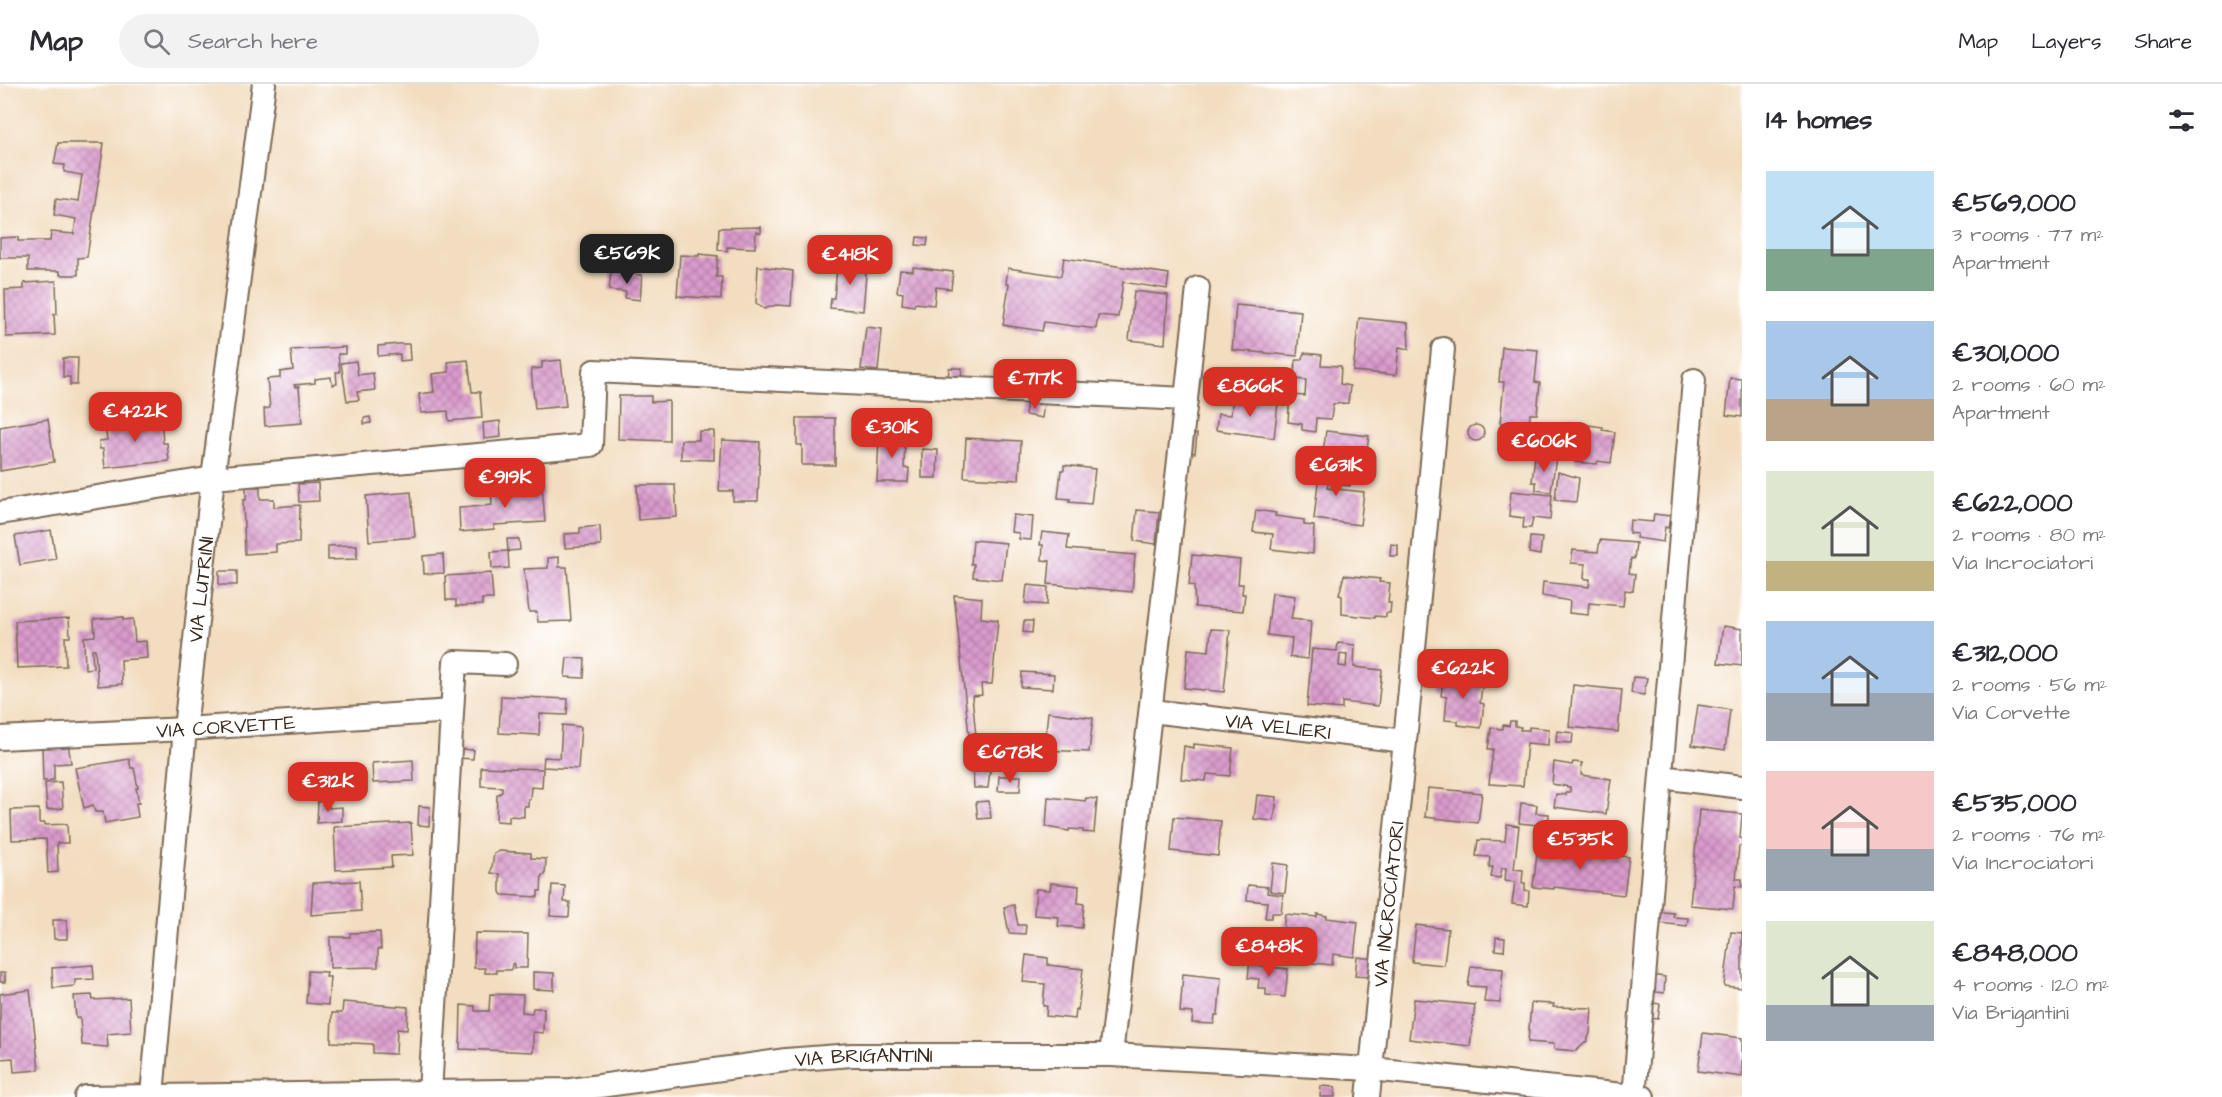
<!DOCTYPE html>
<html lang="en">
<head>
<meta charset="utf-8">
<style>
	:root { --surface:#fff; --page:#f2f2f3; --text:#2b2b33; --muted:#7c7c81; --line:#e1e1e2; --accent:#d93025 }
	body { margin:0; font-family:"Architects Daughter",sans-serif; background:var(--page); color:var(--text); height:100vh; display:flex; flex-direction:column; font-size:22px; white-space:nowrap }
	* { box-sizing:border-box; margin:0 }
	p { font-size:20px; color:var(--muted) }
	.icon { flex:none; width:33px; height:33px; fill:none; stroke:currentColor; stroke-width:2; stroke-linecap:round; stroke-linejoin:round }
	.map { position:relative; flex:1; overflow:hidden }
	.side { display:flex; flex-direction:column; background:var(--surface); width:480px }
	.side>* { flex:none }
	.price { position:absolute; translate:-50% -51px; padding:0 14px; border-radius:12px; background:var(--accent); color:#fff; font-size:20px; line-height:39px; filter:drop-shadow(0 2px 3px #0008) }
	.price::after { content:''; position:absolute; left:50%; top:36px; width:18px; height:14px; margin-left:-9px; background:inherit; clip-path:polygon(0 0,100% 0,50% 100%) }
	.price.current { background:#222; color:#fff }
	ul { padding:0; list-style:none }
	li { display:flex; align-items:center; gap:18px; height:150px; padding:0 24px }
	li span { display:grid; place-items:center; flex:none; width:168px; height:120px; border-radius:0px; color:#555 }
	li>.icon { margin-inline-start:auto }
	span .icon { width:72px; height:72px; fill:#fffc; stroke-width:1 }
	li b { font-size:26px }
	h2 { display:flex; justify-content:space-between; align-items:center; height:72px; padding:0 24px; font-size:26px }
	header { display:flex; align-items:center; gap:36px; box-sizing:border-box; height:84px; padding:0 30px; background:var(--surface); border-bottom:2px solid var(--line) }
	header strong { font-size:28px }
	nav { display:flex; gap:33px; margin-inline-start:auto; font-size:21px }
	.search { width:420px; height:54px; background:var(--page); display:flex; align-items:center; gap:15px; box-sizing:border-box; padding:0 21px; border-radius:33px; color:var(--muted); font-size:22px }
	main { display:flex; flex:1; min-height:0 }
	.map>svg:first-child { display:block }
</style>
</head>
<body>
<header>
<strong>Map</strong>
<div class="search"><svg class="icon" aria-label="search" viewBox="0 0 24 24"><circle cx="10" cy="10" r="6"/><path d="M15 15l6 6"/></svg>Search here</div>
<nav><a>Map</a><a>Layers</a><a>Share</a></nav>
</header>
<main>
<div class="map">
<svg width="1742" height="1013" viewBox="0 0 1742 1013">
	<defs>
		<pattern id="building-cross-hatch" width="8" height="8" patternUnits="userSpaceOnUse" patternTransform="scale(1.5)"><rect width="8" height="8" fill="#da9bcd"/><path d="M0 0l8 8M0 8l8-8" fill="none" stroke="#b27fa6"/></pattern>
	</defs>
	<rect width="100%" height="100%" fill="#fff"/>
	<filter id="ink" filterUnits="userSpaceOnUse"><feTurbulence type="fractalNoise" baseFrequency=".0167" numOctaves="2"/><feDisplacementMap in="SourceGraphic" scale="12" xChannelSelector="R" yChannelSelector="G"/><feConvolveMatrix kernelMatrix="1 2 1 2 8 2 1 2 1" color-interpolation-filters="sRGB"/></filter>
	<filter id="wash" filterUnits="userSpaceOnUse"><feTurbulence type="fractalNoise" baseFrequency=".008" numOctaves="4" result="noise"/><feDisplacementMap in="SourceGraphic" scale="24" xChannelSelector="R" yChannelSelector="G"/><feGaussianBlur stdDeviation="1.35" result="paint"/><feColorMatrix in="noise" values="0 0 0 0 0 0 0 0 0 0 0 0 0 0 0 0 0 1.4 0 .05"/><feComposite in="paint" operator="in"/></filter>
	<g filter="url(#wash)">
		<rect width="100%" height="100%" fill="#f3ddc0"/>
		<g id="blocks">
			<g fill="url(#building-cross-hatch)" fill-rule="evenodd">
				<polygon points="58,59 104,59 87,173 78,174 78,191 60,191 60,187 28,187 28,174 0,174 0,154 18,153 18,157 50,157 51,148 74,150 76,135 54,131 56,115 78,118 82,91 64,88 65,81 54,80"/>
				<polygon points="761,143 761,149 756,148 755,164 727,163 727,167 718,166 719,144"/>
				<polygon points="917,153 928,154 927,162 916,161"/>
				<polygon points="699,170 718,172 716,193 722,193 721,215 677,212 680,171 699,172"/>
				<polygon points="1064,174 1169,190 1167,205 1123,198 1118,233 1098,231 1096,245 1044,238 1042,247 1003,241 1009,200 1006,200 1008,184 1061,192"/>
				<polygon points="838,175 867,178 863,227 830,224 831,214 834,214"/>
				<polygon points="758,182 793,187 791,222 776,221 764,225 756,219"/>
				<polygon points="913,183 953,188 951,205 936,203 934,221 915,219 914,222 902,220 903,209 897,208 900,186 913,187"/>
				<polygon points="611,188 642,191 640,216 625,214 626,208 609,206"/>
				<polygon points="56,197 57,230 54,230 55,251 6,253 5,206 24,205 24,199"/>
				<polygon points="1134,207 1168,211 1165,260 1129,256"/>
				<polygon points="1236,221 1301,227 1297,272 1232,266"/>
				<polygon points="1359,234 1408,239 1409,265 1399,263 1396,291 1353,287"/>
				<polygon points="866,243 882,245 878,287 861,285"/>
				<polygon points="399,260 409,260 410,276 400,277 400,270 378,272 378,262"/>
				<polygon points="345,263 345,270 338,270 340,288 336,288 337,300 332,301 331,293 315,295 315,299 294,301 295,303 299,303 302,339 265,342 264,325 270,324 267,295 280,294 280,288 293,286 291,266"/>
				<polygon points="1502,263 1538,266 1535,298 1540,299 1537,330 1530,330 1529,342 1500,339 1504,298 1499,298"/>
				<polygon points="1304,269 1322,271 1321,281 1341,282 1340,300 1350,302 1348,319 1333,320 1331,335 1316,334 1315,348 1302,346 1302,340 1288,338 1290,311 1305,312 1306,296 1294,295 1296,276 1302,276"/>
				<polygon points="63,274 78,274 77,301 70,301 70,293 63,293"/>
				<polygon points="468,276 472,308 480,308 482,334 449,337 448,327 421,329 419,310 434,308 432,290 449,288 448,278"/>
				<polygon points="561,276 566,322 535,325 531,285 542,284 542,278"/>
				<polygon points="356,277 358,291 373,289 375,306 357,308 359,316 347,317 341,279"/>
				<polygon points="949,284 962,284 961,296 948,295"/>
				<polygon points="1730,294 1742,295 1742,333 1726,331"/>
				<polygon points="1233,311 1278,319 1274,354 1216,346 1218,330 1231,331"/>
				<polygon points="619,312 651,312 651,318 669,317 669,357 618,355"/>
				<polygon points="1027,318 1044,319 1042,334 1025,331"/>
				<polygon points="161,333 163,359 167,359 169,377 105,384 103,365 100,365 99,357 107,356 105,342 118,341 118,336"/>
				<polygon points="370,333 371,339 364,340 364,334"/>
				<polygon points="797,334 835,334 835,381 802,381 802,361 797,361"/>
				<polygon points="48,335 54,378 0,387 0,343"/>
				<polygon points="500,337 501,353 484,355 483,339"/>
				<polygon points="1568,338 1603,343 1602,346 1615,348 1611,379 1598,377 1597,380 1575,378 1577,364 1567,363 1570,343 1567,343"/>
				<circle cx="1476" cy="349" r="8"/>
				<polygon points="891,346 905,346 904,384 909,384 908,398 877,398 879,354 890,354"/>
				<polygon points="699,347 714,347 714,376 681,375 681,356 699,356"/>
				<polygon points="1326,347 1369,352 1365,379 1322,376"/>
				<polygon points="1187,349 1197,350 1195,369 1185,368"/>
				<polygon points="966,354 1021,357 1019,396 964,393"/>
				<polygon points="722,356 760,358 758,417 733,417 733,407 719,407"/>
				<polygon points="922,365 938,366 937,394 922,394"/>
				<polygon points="1535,371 1556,373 1551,408 1536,406 1536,398 1532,398"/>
				<polygon points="1064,381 1095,385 1091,420 1069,418 1070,415 1058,414 1061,386 1064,386"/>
				<polygon points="1310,383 1351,388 1350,402 1328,399 1327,404 1364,408 1360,441 1314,435 1318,398 1309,397"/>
				<polygon points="1558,388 1579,394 1576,418 1555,416"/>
				<polygon points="318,399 319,417 299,418 298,400"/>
				<polygon points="542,401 545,438 494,441 494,445 460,448 459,424 492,421 491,405"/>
				<polygon points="637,401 675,401 677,433 638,436"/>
				<polygon points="246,403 260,403 260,415 274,415 274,423 300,421 299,459 276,460 276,468 245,470 243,416 246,416"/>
				<polygon points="1511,407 1552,411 1550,436 1533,434 1531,444 1523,444 1524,434 1509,432"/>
				<polygon points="411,408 415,453 369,457 366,412"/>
				<polygon points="1137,426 1159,428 1156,460 1134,457"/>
				<polygon points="1256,426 1276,429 1275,432 1304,436 1304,441 1314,442 1313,470 1271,465 1273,450 1253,448"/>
				<polygon points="1654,430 1670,432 1668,444 1665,443 1663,458 1636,454 1637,450 1629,449 1630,436 1653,438"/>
				<polygon points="1013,431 1033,433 1031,456 1019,455 1019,449 1011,448"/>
				<polygon points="600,442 601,462 565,464 564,450 580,449 580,444"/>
				<polygon points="51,446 56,475 20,481 15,452"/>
				<polygon points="1042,448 1069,451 1067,465 1135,471 1132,508 1048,500 1050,477 1042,476 1043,461 1040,461"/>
				<polygon points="1530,453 1542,454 1540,471 1529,469"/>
				<polygon points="507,455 519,455 520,466 508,467"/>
				<polygon points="973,456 1006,459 1002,496 973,493 974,480 971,480"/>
				<polygon points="1600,456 1636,459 1634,475 1631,474 1629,489 1635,490 1633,507 1625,506 1623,522 1589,519 1588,531 1569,529 1570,517 1542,512 1543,498 1589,503 1590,495 1584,495 1585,480 1571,479 1573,466 1598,468"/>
				<polygon points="1391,460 1398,461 1398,472 1390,472"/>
				<polygon points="357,461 357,475 328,476 328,462"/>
				<polygon points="508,467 509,484 492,485 491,468"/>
				<polygon points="443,470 444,489 424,490 423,472"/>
				<polygon points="1192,471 1240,476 1238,500 1243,500 1242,510 1245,510 1243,527 1195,523 1194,502 1189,501"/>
				<polygon points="559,473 559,483 567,483 571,537 538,538 537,528 529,528 524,485 548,484 548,474"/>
				<rect x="219" y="487" width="18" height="14"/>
				<polygon points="491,489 493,515 482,515 482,521 456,522 456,516 446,516 445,492"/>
				<polygon points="1344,491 1380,495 1379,498 1390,499 1388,519 1391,519 1390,529 1386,529 1386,533 1375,532 1375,534 1342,530 1342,512 1339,511"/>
				<polygon points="1027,501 1048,503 1047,521 1025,519"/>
				<polygon points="1272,509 1295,512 1291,535 1311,537 1308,575 1290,573 1292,554 1267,551"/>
				<polygon points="954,511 982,514 981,534 998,536 992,600 981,600 982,611 972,612 976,652 969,651"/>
				<polygon points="123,533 123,536 133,535 135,558 146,557 147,574 121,576 122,600 98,602 95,565 92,565 93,584 85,585 84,553 95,552 94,535"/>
				<polygon points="69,534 70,553 65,553 66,582 17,584 15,537"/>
				<polygon points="1024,537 1033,537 1032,549 1023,548"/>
				<polygon points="1723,542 1742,545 1742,582 1718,579"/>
				<polygon points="1211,545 1230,546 1224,608 1184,604 1188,565 1209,567"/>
				<path d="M1338 559 1355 561 1354 583 1382 586 1378 622 1342 618V625L1307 622 1312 565 1337 567ZM1340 570 1347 571 1346 583 1339 582Z"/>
				<polygon points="567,574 585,575 584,594 565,593"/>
				<polygon points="1022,588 1054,590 1053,605 1021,603"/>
				<polygon points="1444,590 1483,595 1480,619 1484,620 1481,644 1458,641 1458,637 1445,636 1447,613 1441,612"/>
				<polygon points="1633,593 1647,594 1644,611 1631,609"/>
				<polygon points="1573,601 1622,606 1618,648 1569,643"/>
				<polygon points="501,612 568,615 567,631 540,630 539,651 499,649"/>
				<polygon points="1698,621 1730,626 1725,666 1692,661"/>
				<polygon points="1048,628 1093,634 1089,668 1044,666"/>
				<polygon points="1510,637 1515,637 1515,642 1521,643 1520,646 1529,646 1529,643 1549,645 1548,661 1527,659 1523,702 1489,700 1493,665 1488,665 1491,644 1503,645 1503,641 1509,642"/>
				<polygon points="562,641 581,643 578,685 543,683 544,673 560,674"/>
				<polygon points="1557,647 1573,649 1572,659 1556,658"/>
				<polygon points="68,659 71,679 54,680 54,696 43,697 42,660"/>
				<polygon points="1194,660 1233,664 1230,692 1207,690 1206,697 1181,695 1184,662 1194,664"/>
				<polygon points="460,665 474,666 473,675 459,674"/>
				<polygon points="129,675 131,684 134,684 138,704 136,704 139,719 136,719 138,733 105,739 103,728 95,728 93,721 84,724 75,684"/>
				<polygon points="413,676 414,697 373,699 372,679"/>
				<polygon points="1554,678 1572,681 1573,678 1582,679 1581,691 1611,695 1606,730 1554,723 1556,710 1566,711 1566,708 1570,708 1570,703 1552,700"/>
				<polygon points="481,683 543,685 542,704 531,703 530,715 528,715 528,722 524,722 524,733 509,732 509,738 496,737 497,711 502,708 502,703 481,702"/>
				<polygon points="973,685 990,686 988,704 974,704"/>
				<polygon points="999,692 1021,692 1020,707 998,707"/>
				<polygon points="61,698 63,724 47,726 45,699"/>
				<polygon points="1428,704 1482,709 1478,739 1425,733"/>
				<polygon points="1257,711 1277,713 1274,737 1254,735"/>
				<polygon points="1048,713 1085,717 1086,714 1097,715 1094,749 1083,748 1083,746 1069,745 1069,747 1046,743"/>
				<polygon points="318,717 328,717 329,724 342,723 342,737 317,739"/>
				<polygon points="989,717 991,734 978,735 976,718"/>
				<polygon points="1521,719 1537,721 1536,729 1549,730 1548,742 1519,739"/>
				<polygon points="419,722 430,723 429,742 418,741"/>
				<polygon points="39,725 39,739 45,739 45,741 67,740 68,759 57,759 58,788 48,789 46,755 12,756 11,726"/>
				<polygon points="1699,726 1742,730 1740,754 1742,755 1742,762 1739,762 1736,795 1742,795 1742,803 1735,802 1733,825 1690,821"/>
				<polygon points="1174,733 1221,737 1218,772 1171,767"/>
				<polygon points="411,739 413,771 391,772 392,783 336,786 334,743"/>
				<polygon points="1507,740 1519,742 1514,785 1523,786 1522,799 1525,799 1525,806 1529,807 1528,822 1512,820 1515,798 1505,797 1506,784 1502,784 1500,794 1491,793 1493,783 1489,783 1490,773 1476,772 1478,756 1505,757"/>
				<polygon points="1538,762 1629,773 1624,811 1554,803 1554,805 1533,803"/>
				<polygon points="499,767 531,769 531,774 546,775 545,791 542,791 541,807 538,807 538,813 502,811 500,808 500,790 491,789 494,770"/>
				<polygon points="1273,779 1288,781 1285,809 1270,807"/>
				<polygon points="359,797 361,827 311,831 313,799"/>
				<polygon points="1051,799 1079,802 1078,819 1084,820 1082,844 1058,842 1059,833 1034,831 1036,805 1050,806"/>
				<polygon points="552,801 565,802 564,818 570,818 569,833 550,832"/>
				<polygon points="1248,801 1268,803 1267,809 1283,811 1281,829 1272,829 1271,834 1265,834 1267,818 1247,816"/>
				<polygon points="1014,821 1018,841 1026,841 1025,850 1009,849 1004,823"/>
				<polygon points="1650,827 1674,829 1673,833 1688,834 1687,842 1649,838"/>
				<polygon points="1285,830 1317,833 1317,830 1327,832 1326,834 1358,838 1354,873 1333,870 1332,881 1303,878 1304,868 1281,865"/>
				<polygon points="53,836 67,836 67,855 54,855"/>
				<polygon points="1416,841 1448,845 1444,881 1412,878"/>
				<polygon points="380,848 381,865 378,865 378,883 330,884 330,853 350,853 350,849"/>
				<polygon points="1731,848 1742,849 1742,904 1724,902"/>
				<polygon points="475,849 528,850 527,884 514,884 514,879 512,880 511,886 496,886 497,889 485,889 485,884 474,884"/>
				<polygon points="1496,853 1505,854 1504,867 1495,866"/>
				<polygon points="1026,871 1048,874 1048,881 1083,885 1078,926 1076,925 1075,935 1046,932 1047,922 1043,922 1045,900 1023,898"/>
				<polygon points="1357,873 1373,875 1371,893 1355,892"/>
				<polygon points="1250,876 1261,877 1260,882 1288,885 1285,913 1266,911 1266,904 1258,904 1259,895 1248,894"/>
				<polygon points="93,881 94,895 75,896 75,902 53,904 52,884"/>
				<polygon points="1471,882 1503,885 1500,919 1484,918 1486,903 1468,902"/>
				<polygon points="308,887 327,888 326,893 330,893 328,921 306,919"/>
				<polygon points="533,888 554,889 554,906 533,905"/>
				<rect x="0" y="889" width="5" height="9"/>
				<polygon points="1183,890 1221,894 1218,931 1215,931 1214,940 1192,939 1193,929 1180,928"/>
				<polygon points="1650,891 1665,893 1664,909 1648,907"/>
				<polygon points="30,906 39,986 14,988 13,974 0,975 0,910"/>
				<polygon points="490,910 523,911 522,928 532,929 533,924 544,924 543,949 533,948 533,968 460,965 461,921 475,922 475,927 489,927"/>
				<polygon points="92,911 93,916 129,914 131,948 107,950 108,963 82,961 80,934 76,934 74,912"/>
				<polygon points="1414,915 1475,921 1470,962 1409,955"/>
				<polygon points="343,918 408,923 407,946 397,945 396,970 373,969 373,960 331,958 332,929 342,929"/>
				<polygon points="1648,918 1660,920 1658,935 1646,934"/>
				<polygon points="1531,919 1554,920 1553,923 1592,924 1590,949 1587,957 1576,967 1554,965 1554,960 1528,958"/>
				<polygon points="1703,949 1742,954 1742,993 1698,987"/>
				<polygon points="1321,1002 1335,1003 1335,1013 1320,1013"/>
			</g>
		</g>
	</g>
	<g filter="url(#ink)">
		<use href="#blocks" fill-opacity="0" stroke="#7b6957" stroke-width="1.5"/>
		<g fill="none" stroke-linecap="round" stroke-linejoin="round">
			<g stroke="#7b6957" stroke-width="26">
				<g id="minor">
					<polyline points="1186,315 1198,204"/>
					<polyline points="0,429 213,394 591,361 594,287 1186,315 1111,971"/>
					<path id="s1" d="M1151 627 1405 657"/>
					<path id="s2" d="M0 654 185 645 452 627"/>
					<polyline points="1661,693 1742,703"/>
					<polyline points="430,1009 455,578 505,580"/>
					<path id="s3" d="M152 1011 185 645 213 394 264 0"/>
					<path id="s4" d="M86 1013 571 1006 786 976 852 971H1111L1371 985 1643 1013"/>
					<path id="s5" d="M1368 1013 1405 657 1443 265"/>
					<polyline points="1634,1013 1694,296"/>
				</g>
			</g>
			<use href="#minor" stroke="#fff" stroke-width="22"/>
		</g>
	</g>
	<g text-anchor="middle" stroke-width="4.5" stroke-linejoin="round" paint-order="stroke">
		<g font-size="20" fill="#3b2a1e" stroke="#fff">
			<text dy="7" stroke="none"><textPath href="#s3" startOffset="508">VIA LUTRINI</textPath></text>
			<text dy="7" stroke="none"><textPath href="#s2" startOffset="226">VIA CORVETTE</textPath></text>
			<text dy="7" stroke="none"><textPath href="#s1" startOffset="128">VIA VELIERI</textPath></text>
			<text dy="7" stroke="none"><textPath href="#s5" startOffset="194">VIA INCROCIATORI</textPath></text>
			<text dy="7" stroke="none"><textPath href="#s4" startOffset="780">VIA BRIGANTINI</textPath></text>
		</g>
	</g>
</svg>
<b class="price current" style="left:627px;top:201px">€569K</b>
<b class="price" style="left:850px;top:202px">€418K</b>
<b class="price" style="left:1035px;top:326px">€717K</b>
<b class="price" style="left:1250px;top:334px">€866K</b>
<b class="price" style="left:135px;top:359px">€422K</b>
<b class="price" style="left:892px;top:375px">€301K</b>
<b class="price" style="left:1544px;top:389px">€606K</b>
<b class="price" style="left:1336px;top:413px">€631K</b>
<b class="price" style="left:505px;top:425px">€919K</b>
<b class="price" style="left:1463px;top:616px">€622K</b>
<b class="price" style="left:1010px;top:700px">€678K</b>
<b class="price" style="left:328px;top:729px">€312K</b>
<b class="price" style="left:1580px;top:787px">€535K</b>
<b class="price" style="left:1269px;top:894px">€848K</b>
</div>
<section class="side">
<h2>14 homes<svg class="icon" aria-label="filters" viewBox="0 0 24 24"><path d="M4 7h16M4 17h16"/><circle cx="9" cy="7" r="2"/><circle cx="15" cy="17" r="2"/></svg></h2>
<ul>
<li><span style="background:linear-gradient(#bfe0f5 65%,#7fa58c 0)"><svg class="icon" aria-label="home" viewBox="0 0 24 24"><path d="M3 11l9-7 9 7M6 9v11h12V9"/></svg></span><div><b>€569,000</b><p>3 rooms · 77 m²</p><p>Apartment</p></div></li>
<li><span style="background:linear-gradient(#a9c7e8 65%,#b9a48a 0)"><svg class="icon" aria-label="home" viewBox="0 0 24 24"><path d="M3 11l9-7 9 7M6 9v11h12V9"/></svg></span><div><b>€301,000</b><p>2 rooms · 60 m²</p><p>Apartment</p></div></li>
<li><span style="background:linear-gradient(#dfe7d0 75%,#c2b280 0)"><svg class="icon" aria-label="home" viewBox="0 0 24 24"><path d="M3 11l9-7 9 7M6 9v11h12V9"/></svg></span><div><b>€622,000</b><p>2 rooms · 80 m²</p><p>Via Incrociatori</p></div></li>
<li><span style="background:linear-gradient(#a9c7e8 60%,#9aa5b1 0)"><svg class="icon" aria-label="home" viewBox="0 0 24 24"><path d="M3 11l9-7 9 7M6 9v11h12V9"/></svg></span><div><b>€312,000</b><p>2 rooms · 56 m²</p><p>Via Corvette</p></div></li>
<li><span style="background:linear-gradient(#f6c9c9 65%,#9aa5b1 0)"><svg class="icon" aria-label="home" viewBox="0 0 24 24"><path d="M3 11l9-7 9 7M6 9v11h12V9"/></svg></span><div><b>€535,000</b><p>2 rooms · 76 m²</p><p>Via Incrociatori</p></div></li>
<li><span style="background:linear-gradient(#dfe7d0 70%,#9aa5b1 0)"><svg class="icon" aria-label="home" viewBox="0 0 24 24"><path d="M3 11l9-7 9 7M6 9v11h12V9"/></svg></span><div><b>€848,000</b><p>4 rooms · 120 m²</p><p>Via Brigantini</p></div></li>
</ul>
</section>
</main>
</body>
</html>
